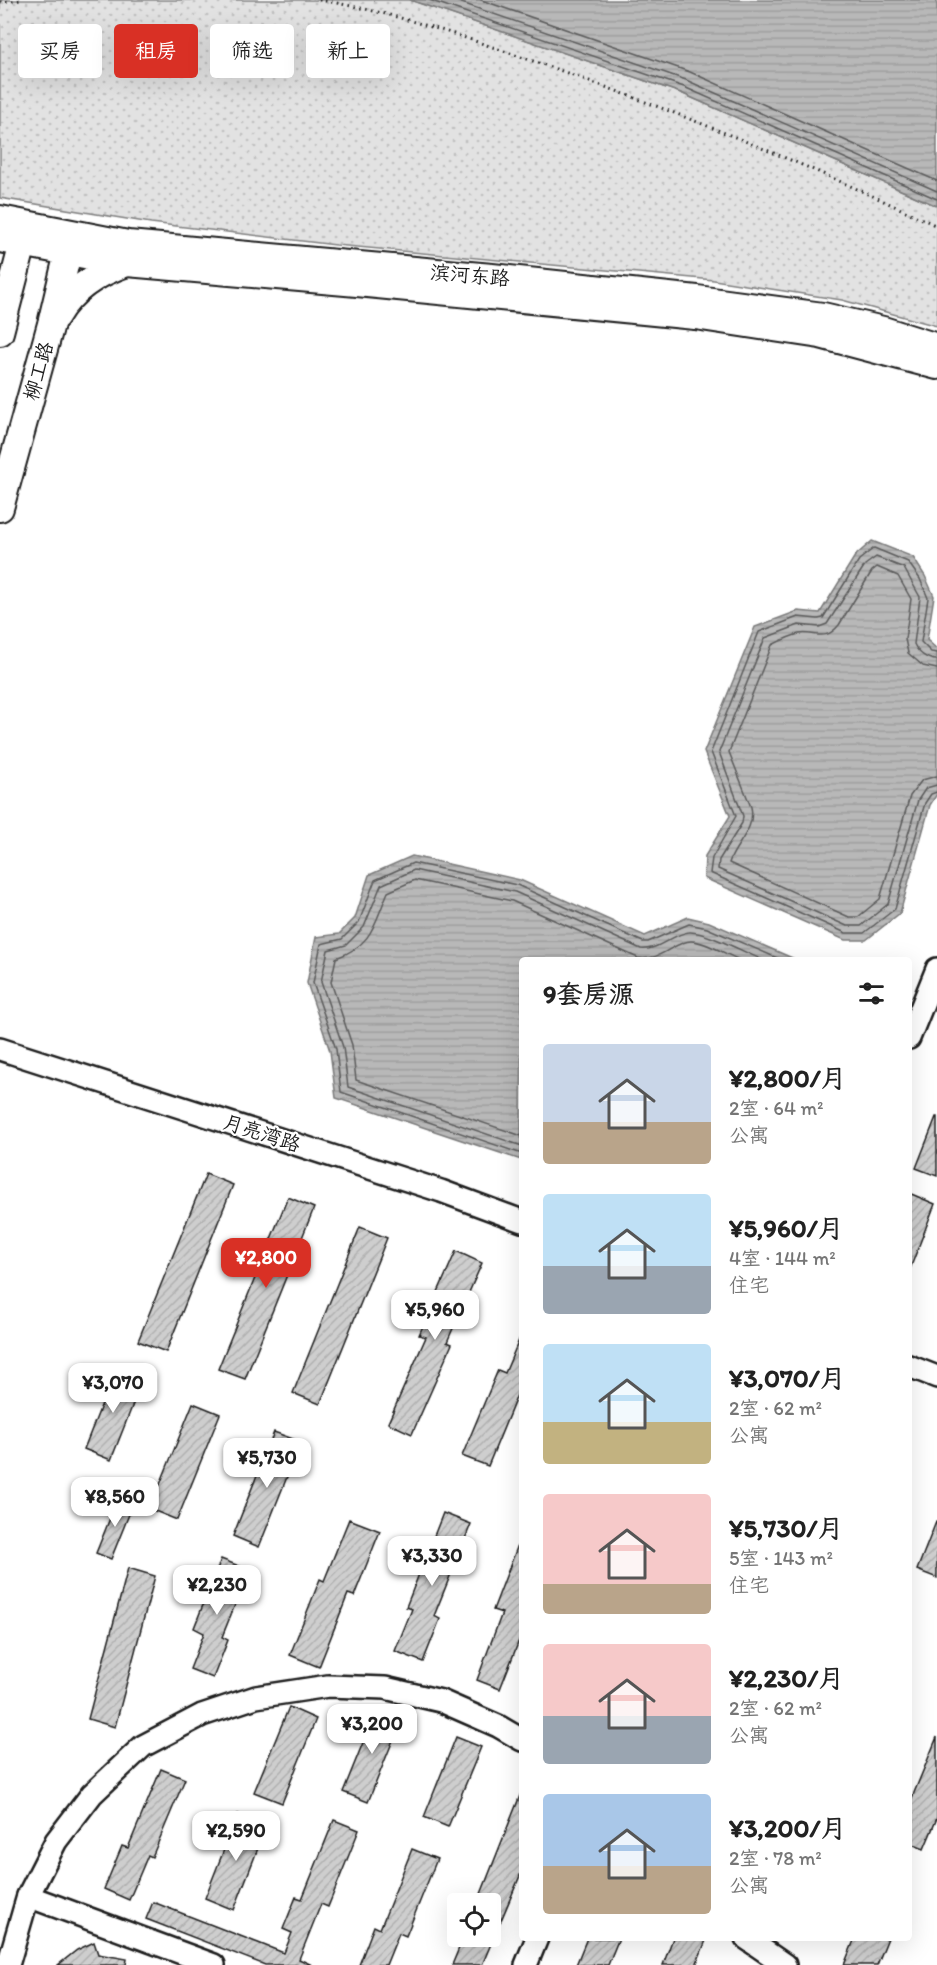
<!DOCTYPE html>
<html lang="zh">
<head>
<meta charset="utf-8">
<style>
	:root { --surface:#fff; --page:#f6f6f6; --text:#222; --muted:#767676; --accent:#d93025 }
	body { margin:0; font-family:Itim,"LXGW WenKai TC",sans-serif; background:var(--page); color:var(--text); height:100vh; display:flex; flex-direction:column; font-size:22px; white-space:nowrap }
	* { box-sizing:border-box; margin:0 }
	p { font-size:20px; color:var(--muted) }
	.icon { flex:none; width:33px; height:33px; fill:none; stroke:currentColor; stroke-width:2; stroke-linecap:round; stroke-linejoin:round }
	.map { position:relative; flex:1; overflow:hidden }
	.details { position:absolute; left:519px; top:957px; width:393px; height:984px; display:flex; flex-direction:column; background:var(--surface); border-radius:6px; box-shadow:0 6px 24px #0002 }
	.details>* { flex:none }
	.top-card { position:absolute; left:18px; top:24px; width:411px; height:54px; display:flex; gap:12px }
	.tools { position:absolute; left:447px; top:1893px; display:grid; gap:12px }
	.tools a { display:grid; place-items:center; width:54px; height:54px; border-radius:6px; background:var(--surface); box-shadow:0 6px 24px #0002; font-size:30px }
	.price { position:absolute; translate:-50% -51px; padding:0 14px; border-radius:12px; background:#fff; color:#222; font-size:20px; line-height:39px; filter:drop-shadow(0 2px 3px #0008) }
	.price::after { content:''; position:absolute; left:50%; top:36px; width:18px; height:14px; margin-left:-9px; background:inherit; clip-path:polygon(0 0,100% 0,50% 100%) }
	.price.active { background:var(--accent); color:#fff }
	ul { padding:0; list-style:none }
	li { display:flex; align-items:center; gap:18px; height:150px; padding:0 24px }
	li span { display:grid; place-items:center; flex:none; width:168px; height:120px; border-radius:6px; color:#555 }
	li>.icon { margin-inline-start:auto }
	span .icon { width:72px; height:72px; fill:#fffc; stroke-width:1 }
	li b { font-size:26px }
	h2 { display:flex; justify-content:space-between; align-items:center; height:72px; padding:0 24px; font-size:26px }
	.chip { padding:0 21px; border-radius:6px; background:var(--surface); box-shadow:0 6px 24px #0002; font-size:21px; line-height:54px }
	.chip.active { background:var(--accent); color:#fff }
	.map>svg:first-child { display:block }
</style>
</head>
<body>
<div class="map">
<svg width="937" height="1965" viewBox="0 0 937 1965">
	<defs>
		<pattern id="green-dots" width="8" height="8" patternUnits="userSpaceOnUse" patternTransform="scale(1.5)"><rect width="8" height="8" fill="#e2e2e2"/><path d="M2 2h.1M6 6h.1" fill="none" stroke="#c1c1c1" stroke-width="1.8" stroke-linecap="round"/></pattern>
		<pattern id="water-rules" width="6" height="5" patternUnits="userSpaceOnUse" patternTransform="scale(1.5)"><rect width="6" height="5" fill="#b8b8b8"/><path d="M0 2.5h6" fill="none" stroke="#9e9e9e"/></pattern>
		<pattern id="building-hatch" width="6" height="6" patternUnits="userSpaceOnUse" patternTransform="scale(1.5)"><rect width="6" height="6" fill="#cecece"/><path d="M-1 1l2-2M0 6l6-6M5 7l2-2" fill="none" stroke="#b0b0b0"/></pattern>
	</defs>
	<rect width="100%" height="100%" fill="#fff"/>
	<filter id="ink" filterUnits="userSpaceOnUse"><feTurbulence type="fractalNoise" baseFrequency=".0167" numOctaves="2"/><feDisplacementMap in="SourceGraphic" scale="12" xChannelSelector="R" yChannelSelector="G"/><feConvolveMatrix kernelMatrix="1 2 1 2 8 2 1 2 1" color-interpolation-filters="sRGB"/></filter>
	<g filter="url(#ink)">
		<polygon fill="url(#green-dots)" stroke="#7f7f7f" stroke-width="1.5" points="0,0 410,0 681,93 937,206 937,326 842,300 714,280 336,245 151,223 0,198"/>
		<g fill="url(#water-rules)" stroke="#7a7a7a" stroke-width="1.5">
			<polygon points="410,0 937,0 937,206 681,93"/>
			<polygon points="872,541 913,557 925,576 934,596 927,640 937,649 937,794 930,805 900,913 866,940 845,940 704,878 705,856 730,816 704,752 755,627 798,611 820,613 855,556"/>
			<polygon points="412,856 520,880 645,936 688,917 709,922 797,960 522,960 521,1160 336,1098 330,1051 307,983 316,937 339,934 355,918 369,875"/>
		</g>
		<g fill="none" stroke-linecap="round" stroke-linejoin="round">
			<g stroke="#5a5a5a" stroke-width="1.5">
				<polyline points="429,0 684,87 937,199"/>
				<polyline points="453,0 686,80 937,191"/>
				<polyline points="481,0 690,72 937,181"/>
				<polyline points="937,653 931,652 921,642 928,598 920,579 908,562 874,548 859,560 823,618 818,619 798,617 759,632 711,752 736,816 712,858 710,873 846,933 864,933 895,909 925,803 931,794 937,792"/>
				<path d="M937 660C927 660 918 653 914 644L920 597 904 568 876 557 865 565 827 624 819 627 799 625 765 638 719 752 743 816 742 823 719 860 718 869 847 926H861L888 904 918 800 926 788 937 785"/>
				<path d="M937 669 923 666 908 653 905 639 911 599 898 576 877 567 872 571 839 625C824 643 816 631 799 634 790 636 780 641 772 645L729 752 751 807C756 829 735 844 729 863L849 917H858L880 899 910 796 922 780 937 776"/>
				<path d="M522 1136 356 1080 352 1045 331 982 336 958C373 945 374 924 388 892L415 880 512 901 638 958C660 962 675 941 691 941 705 941 727 955 740 960"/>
				<path d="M522 1146 348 1087 343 1047 321 982 328 950 346 945 364 927 381 885 414 870 515 892 641 949C658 951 672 934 689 932 702 930 748 954 763 960"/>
				<polyline points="522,1154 341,1092 336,1049 313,983 321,944 342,939 359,922 375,880 413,863 517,885 643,942 648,942 689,924 707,928 782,960"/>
			</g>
		</g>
		<g fill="url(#building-hatch)" stroke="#1c1c1c" stroke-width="1.5">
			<polygon points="936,1117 937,1117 937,1176 916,1168"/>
			<polygon points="206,1174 233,1185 166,1352 138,1341"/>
			<polygon points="909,1193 935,1204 910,1269 909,1268"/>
			<polygon points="288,1197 314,1208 245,1379 218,1369"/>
			<polygon points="360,1227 387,1238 320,1404 293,1393"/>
			<polygon points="456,1251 482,1263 447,1342 452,1344 412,1434 388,1423 426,1337 419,1335"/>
			<polygon points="522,1333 522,1383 488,1466 462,1456 498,1370 505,1373"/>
			<polygon points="116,1368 143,1379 111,1460 84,1449"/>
			<polygon points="193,1403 220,1414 177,1520 150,1509"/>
			<polygon points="274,1432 301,1442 259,1547 233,1536"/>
			<polygon points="119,1496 134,1502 111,1559 96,1553"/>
			<polygon points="443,1513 471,1524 434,1616 440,1619 423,1662 395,1651 412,1609 406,1607"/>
			<polygon points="349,1519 380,1531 354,1596 348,1594 319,1667 290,1655 320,1579 324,1581"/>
			<polygon points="936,1522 937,1522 937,1578 917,1570"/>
			<polygon points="521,1537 522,1633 500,1689 477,1680 502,1613 493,1610"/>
			<polygon points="221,1559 249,1570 222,1637 228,1640 213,1678 190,1669 204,1633 194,1628"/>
			<polygon points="128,1568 155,1576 115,1727 88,1719"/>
			<polygon points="289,1707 316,1719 282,1803 254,1792"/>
			<polygon points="377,1708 402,1718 368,1802 343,1792"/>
			<polygon points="456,1737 481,1747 448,1827 424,1817"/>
			<polygon points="937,1737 937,1818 924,1849 909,1843 909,1805"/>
			<polygon points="161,1769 185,1779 152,1857 148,1855 129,1900 104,1889 122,1846 128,1848"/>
			<polygon points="521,1793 522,1871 482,1965 452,1965 464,1936 490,1936 490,1904 477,1904"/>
			<polygon points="238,1814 267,1825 234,1910 205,1898"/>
			<polygon points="334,1820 359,1830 328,1907 321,1904 299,1959 312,1965 265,1965 146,1919 153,1902 284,1953 292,1933 283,1929 296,1897 302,1899"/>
			<polygon points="412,1849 437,1859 406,1936 399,1933 386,1965 359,1965 374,1926 380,1929"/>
			<polygon points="587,1938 619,1938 608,1965 576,1965"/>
			<polygon points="673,1938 707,1938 696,1965 663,1965"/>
			<polygon points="855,1938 888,1938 877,1965 844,1965"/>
			<polygon points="94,1942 98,1954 127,1959 126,1965 58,1965 77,1950"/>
		</g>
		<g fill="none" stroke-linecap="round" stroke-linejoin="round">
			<g stroke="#1c1c1c" stroke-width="26">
				<g id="minor">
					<polyline points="909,1038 937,969"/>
					<polyline points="0,1049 441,1191 522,1221"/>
					<polyline points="909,1366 937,1377"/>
					<polyline points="28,1896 214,1965"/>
					<polyline points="746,1938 785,1965"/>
					<polyline points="8,1965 28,1896 56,1841 92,1794 143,1746 202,1715 256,1697 328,1686 385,1688 441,1701 498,1726 522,1740"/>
					<polyline points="526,1965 537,1938"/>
				</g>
			</g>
			<g stroke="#1c1c1c" stroke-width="30">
				<g id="major">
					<polyline points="0,219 128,244 492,277 697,299 823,316 883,330 937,347"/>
					<polyline points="0,239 127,263 357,283 695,316 820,335 937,366"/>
					<path d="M56 316C72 289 97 273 127 263"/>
					<polyline points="0,332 27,228"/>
					<polyline points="0,508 51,324 72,236"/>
				</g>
			</g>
			<g stroke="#1c1c1c" stroke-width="3" stroke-dasharray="1.5 4.5" stroke-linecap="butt">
				<path d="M319 0C401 13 480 43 559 70 687 116 814 167 937 226"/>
				<polyline points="0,2 21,0"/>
			</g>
			<use href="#minor" stroke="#fff" stroke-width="21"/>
			<use href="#major" stroke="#fff" stroke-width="26"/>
		</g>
	</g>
	<g text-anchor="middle" stroke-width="4.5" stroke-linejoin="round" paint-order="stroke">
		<g font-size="20" fill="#1c1c1c" stroke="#fff">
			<text transform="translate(470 275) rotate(5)" y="7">滨河东路</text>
			<text transform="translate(38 371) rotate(-74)" y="7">柳工路</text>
			<text transform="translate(262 1133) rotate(18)" y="7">月亮湾路</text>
		</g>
	</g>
</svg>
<div class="tools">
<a><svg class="icon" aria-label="locate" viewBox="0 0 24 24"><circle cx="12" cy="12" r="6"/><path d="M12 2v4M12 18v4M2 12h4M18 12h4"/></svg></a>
</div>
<b class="price active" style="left:266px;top:1289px">¥2,800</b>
<b class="price" style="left:435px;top:1341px">¥5,960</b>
<b class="price" style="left:113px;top:1414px">¥3,070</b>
<b class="price" style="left:267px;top:1489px">¥5,730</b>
<b class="price" style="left:115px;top:1528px">¥8,560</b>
<b class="price" style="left:432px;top:1587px">¥3,330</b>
<b class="price" style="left:217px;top:1616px">¥2,230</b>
<b class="price" style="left:372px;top:1755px">¥3,200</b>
<b class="price" style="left:236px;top:1862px">¥2,590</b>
<div class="top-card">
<a class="chip">买房</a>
<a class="chip active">租房</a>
<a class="chip">筛选</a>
<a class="chip">新上</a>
</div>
<section class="details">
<h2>9套房源<svg class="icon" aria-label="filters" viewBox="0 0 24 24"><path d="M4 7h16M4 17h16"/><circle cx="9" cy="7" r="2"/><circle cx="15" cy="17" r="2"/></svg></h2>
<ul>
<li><span style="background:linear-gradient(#c9d6e8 65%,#b9a48a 0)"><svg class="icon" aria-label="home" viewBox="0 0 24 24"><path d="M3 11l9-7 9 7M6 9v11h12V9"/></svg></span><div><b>¥2,800/月</b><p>2室 · 64 m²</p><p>公寓</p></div></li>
<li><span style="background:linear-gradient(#bfe0f5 60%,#9aa5b1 0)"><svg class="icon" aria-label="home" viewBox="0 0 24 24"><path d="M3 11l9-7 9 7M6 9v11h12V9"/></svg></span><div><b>¥5,960/月</b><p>4室 · 144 m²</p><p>住宅</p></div></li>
<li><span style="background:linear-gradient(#bfe0f5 65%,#c2b280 0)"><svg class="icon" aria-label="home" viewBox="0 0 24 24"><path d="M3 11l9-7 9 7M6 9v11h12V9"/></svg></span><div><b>¥3,070/月</b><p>2室 · 62 m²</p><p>公寓</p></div></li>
<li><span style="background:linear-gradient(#f6c9c9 75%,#b9a48a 0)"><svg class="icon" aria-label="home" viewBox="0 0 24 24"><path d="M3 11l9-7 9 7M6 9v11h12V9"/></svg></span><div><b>¥5,730/月</b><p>5室 · 143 m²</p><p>住宅</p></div></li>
<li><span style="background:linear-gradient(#f6c9c9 60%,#9aa5b1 0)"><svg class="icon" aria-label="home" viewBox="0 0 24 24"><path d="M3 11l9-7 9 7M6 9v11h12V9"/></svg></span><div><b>¥2,230/月</b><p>2室 · 62 m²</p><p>公寓</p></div></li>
<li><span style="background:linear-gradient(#a9c7e8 60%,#b9a48a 0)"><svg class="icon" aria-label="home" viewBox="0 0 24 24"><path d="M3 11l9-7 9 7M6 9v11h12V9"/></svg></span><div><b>¥3,200/月</b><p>2室 · 78 m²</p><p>公寓</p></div></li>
</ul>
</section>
</div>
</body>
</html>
